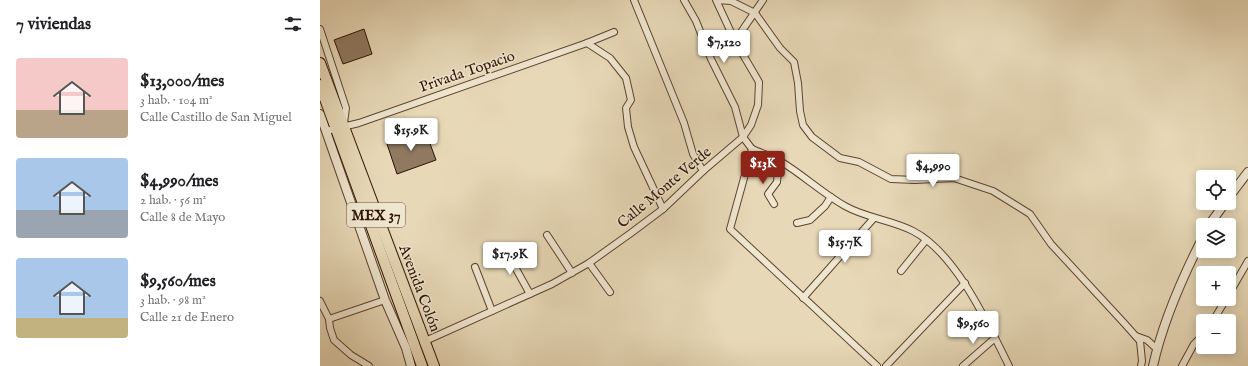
<!DOCTYPE html>
<html lang="es">
<head>
<meta charset="utf-8">
<style>
	:root { --surface:#fff; --page:#f6f6f6; --text:#202124; --muted:#757577; --accent:#8f2418 }
	body { margin:0; font-family:"IM FELL English",serif; background:var(--page); color:var(--text); height:100vh; display:flex; flex-direction:column; font-size:15px; white-space:nowrap }
	* { box-sizing:border-box; margin:0 }
	p { font-size:13px; color:var(--muted) }
	.icon { flex:none; width:22px; height:22px; fill:none; stroke:currentColor; stroke-width:2; stroke-linecap:round; stroke-linejoin:round }
	.map { position:relative; flex:1; overflow:hidden }
	.drawer { display:flex; flex-direction:column; background:var(--surface); width:320px }
	.drawer>* { flex:none }
	.controls { position:absolute; left:876px; top:170px; display:grid; gap:8px }
	.controls a { display:grid; place-items:center; width:40px; height:40px; border-radius:4px; background:var(--surface); box-shadow:0 2px 10px #0003; font-size:20px }
	.price { position:absolute; translate:-50% -34px; padding:0 9px; border-radius:4px; background:#fff; color:#222; font-size:13px; line-height:26px; filter:drop-shadow(0 1px 2px #0008) }
	.price::after { content:''; position:absolute; left:50%; top:24px; width:12px; height:9px; margin-left:-6px; background:inherit; clip-path:polygon(0 0,100% 0,50% 100%) }
	.price.current { background:var(--accent); color:#fff }
	ul { padding:0; list-style:none }
	li { display:flex; align-items:center; gap:12px; height:100px; padding:0 16px }
	li span { display:grid; place-items:center; flex:none; width:112px; height:80px; border-radius:4px; color:#555 }
	li>.icon { margin-inline-start:auto }
	span .icon { width:48px; height:48px; fill:#fffc; stroke-width:1 }
	li b { font-size:17px }
	h2 { display:flex; justify-content:space-between; align-items:center; height:48px; padding:0 16px; font-size:17px }
	main { display:flex; flex:1; min-height:0 }
	.map>svg:first-child { display:block }
</style>
</head>
<body>
<main>
<section class="drawer">
<h2>7 viviendas<svg class="icon" aria-label="filters" viewBox="0 0 24 24"><path d="M4 7h16M4 17h16"/><circle cx="9" cy="7" r="2"/><circle cx="15" cy="17" r="2"/></svg></h2>
<ul>
<li><span style="background:linear-gradient(#f6c9c9 65%,#b9a48a 0)"><svg class="icon" aria-label="home" viewBox="0 0 24 24"><path d="M3 11l9-7 9 7M6 9v11h12V9"/></svg></span><div><b>$13,000/mes</b><p>3 hab. · 104 m²</p><p>Calle Castillo de San Miguel</p></div></li>
<li><span style="background:linear-gradient(#a9c7e8 65%,#9aa5b1 0)"><svg class="icon" aria-label="home" viewBox="0 0 24 24"><path d="M3 11l9-7 9 7M6 9v11h12V9"/></svg></span><div><b>$4,990/mes</b><p>2 hab. · 56 m²</p><p>Calle 8 de Mayo</p></div></li>
<li><span style="background:linear-gradient(#a9c7e8 75%,#c2b280 0)"><svg class="icon" aria-label="home" viewBox="0 0 24 24"><path d="M3 11l9-7 9 7M6 9v11h12V9"/></svg></span><div><b>$9,560/mes</b><p>3 hab. · 98 m²</p><p>Calle 21 de Enero</p></div></li>
</ul>
</section>
<div class="map">
<svg width="928" height="366" viewBox="0 0 928 366">
	<rect width="100%" height="100%" fill="#e7d8b7"/>
	<filter id="stains"><feTurbulence type="fractalNoise" baseFrequency=".005" numOctaves="4"/><feColorMatrix values="0 0 0 0 .2 0 0 0 0 .09 0 0 0 0 .02 0 0 0 .5 -.17"/></filter>
	<radialGradient id="worn" r=".72"><stop offset=".6" stop-color="#630" stop-opacity="0"/><stop offset="1" stop-color="#630" stop-opacity=".3"/></radialGradient>
	<g fill="#8f7960" stroke="#2f1302">
		<polygon points="44,29 52,54 23,64 14,40"/>
		<polygon points="105,130 116,160 77,174 67,144"/>
	</g>
	<g fill="none" stroke-linecap="round" stroke-linejoin="round">
		<g stroke="#5d442f" stroke-width="8">
			<g id="minor">
				<polyline points="314,0 364,123 373,154 383,171"/>
				<polyline points="364,0 376,21 391,59 415,107 423,137 432,149"/>
				<polyline points="0,29 26,108 24,123"/>
				<polyline points="415,41 443,0"/>
				<polyline points="267,43 290,58 306,78 311,100 306,108 308,127 314,147 343,209"/>
				<polyline points="6,131 39,123 267,43 294,32"/>
				<path d="M432 149C441 153 451 156 460 161 482 174 502 193 525 206 546 218 572 220 593 231 636 253 668 324 689 366"/>
				<polyline points="432,149 410,229 557,366"/>
				<polyline points="454,204 448,194 457,182 459,161"/>
				<polyline points="477,223 490,220 505,206 511,197"/>
				<polyline points="227,235 252,273"/>
				<polyline points="185,249 210,294"/>
				<polyline points="269,263 290,292"/>
				<polyline points="155,267 172,311"/>
				<polyline points="581,271 606,240"/>
				<polyline points="909,294 928,261"/>
				<polyline points="483,298 554,218"/>
				<polyline points="0,301 9,319 10,328 14,340 31,355 49,366"/>
				<polyline points="9,319 65,300"/>
				<polyline points="893,321 906,299"/>
				<polyline points="816,336 827,340 837,349"/>
				<polyline points="103,342 232,284 269,263 311,233 343,209 383,171 423,137 431,125 438,105 439,82 415,41 396,0 411,1 435,13 460,48 474,62 478,83 480,111 483,125 492,137 520,158 539,162 571,179 595,180 634,178 673,191 710,214 731,244 804,323 820,341 822,361 821,366"/>
				<polyline points="566,366 645,283"/>
				<polyline points="643,366 675,338"/>
				<polyline points="862,366 874,344 883,335"/>
			</g>
		</g>
		<g stroke="#5d442f" stroke-width="10">
			<g id="tertiary">
				<polyline points="0,114 65,300 86,348 91,366"/>
				<polyline points="909,197 928,172"/>
				<polyline points="889,225 905,203"/>
				<path d="M833 366C843 321 862 278 883 237"/>
			</g>
		</g>
		<g stroke="#2f1302" stroke-width="12">
			<g id="primary">
				<polyline points="0,63 114,366"/>
				<polyline points="0,85 102,366"/>
			</g>
		</g>
		<use href="#minor" stroke="#efe6d0" stroke-width="6"/>
		<use href="#tertiary" stroke="#efe6d0" stroke-width="8"/>
		<use href="#primary" stroke="#e7d8b7" stroke-width="10"/>
	</g>
	<g text-anchor="middle" stroke-width="3" stroke-linejoin="round" paint-order="stroke">
		<rect fill="#efe6d0" stroke="#695240" stroke-width="1" x="27" y="203" width="58" height="24" rx="3"/>
		<g font-size="14" font-weight="bold" fill="#2f1302">
			<text x="56" y="220">MEX 37</text>
		</g>
		<g font-size="15" fill="#2f1302" stroke="#efe6d0">
			<text transform="translate(147 71) rotate(-19)" y="5">Privada Topacio</text>
			<text transform="translate(344 187) rotate(-40)" y="5">Calle Monte Verde</text>
			<text transform="translate(100 288) rotate(69)" y="5">Avenida Colón</text>
		</g>
	</g>
	<rect width="100%" height="100%" filter="url(#stains)"/>
	<rect width="100%" height="100%" fill="url(#worn)"/>
</svg>
<div class="controls">
<a><svg class="icon" aria-label="locate" viewBox="0 0 24 24"><circle cx="12" cy="12" r="6"/><path d="M12 2v4M12 18v4M2 12h4M18 12h4"/></svg></a>
<a><svg class="icon" aria-label="layers" viewBox="0 0 24 24"><path d="M12 4l9 5-9 5-9-5zM3 14l9 5 9-5"/></svg></a>
<a>+</a>
<a>−</a>
</div>
<b class="price" style="left:404px;top:64px">$7,120</b>
<b class="price" style="left:91px;top:152px">$15.9K</b>
<b class="price current" style="left:443px;top:185px">$13K</b>
<b class="price" style="left:613px;top:188px">$4,990</b>
<b class="price" style="left:525px;top:264px">$15.7K</b>
<b class="price" style="left:190px;top:276px">$17.9K</b>
<b class="price" style="left:653px;top:345px">$9,560</b>
</div>
</main>
</body>
</html>
